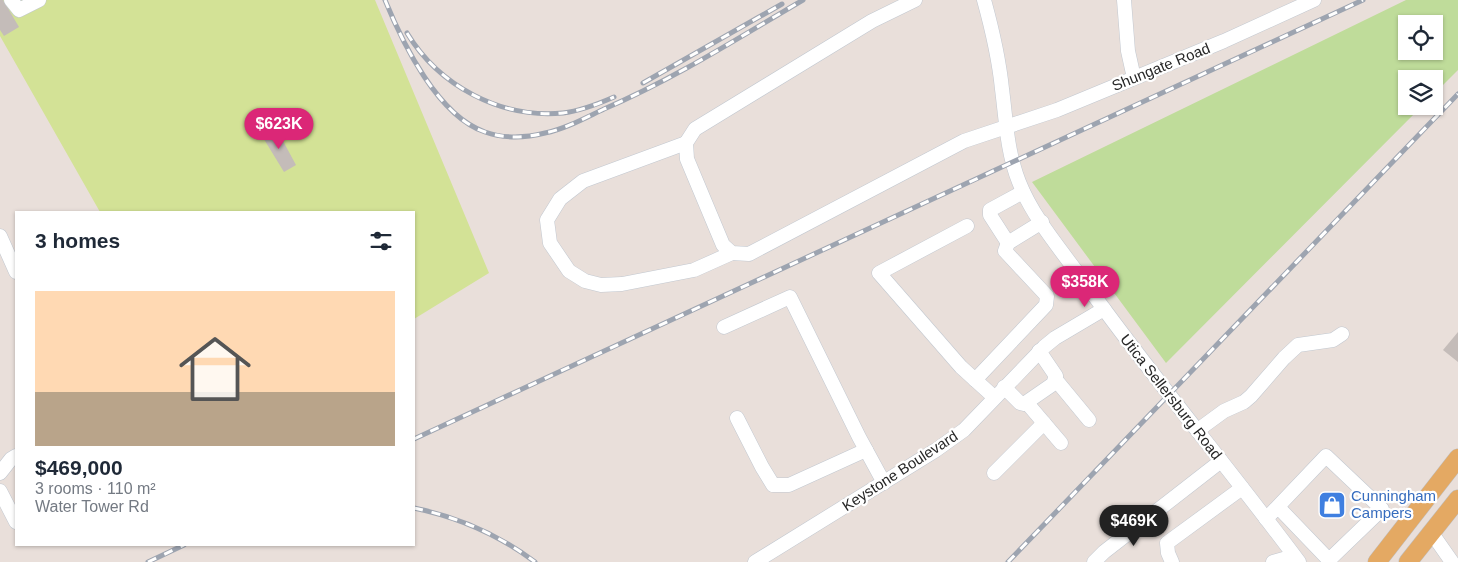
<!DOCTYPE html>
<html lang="en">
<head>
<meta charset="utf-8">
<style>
	:root { --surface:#fff; --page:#f6f6f7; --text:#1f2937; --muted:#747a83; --line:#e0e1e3; --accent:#db2777 }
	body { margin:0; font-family:Arial,sans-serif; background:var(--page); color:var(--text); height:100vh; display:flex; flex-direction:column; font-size:19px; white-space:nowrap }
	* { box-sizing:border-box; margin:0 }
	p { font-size:16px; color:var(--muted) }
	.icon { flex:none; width:28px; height:28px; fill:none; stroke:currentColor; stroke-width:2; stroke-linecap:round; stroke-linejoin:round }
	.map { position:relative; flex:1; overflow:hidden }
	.drawer { position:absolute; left:15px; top:211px; width:400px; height:335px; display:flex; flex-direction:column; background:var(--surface); border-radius:0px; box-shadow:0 1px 4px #0004 }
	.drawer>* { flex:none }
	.fabs { position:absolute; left:1398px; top:15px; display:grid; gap:10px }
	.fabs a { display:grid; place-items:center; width:45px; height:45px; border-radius:0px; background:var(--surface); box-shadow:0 1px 4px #0004; font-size:25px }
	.price { position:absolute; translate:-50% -42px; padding:0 11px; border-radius:18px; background:var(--accent); color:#fff; font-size:16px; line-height:32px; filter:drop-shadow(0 1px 2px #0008) }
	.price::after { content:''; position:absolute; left:50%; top:30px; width:15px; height:11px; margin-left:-8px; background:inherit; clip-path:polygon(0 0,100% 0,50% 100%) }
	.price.current { background:#222; color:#fff }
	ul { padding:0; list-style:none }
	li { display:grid; align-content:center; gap:10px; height:265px; padding:0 20px }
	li+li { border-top:1px solid var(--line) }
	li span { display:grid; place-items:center; height:155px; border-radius:0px; color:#555 }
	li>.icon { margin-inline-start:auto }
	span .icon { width:90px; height:90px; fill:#fffc; stroke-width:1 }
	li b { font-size:21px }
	h2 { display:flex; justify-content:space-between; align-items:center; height:60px; padding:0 20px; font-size:21px }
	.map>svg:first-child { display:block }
</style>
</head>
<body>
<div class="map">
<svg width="1458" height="562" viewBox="0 0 1458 562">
	<rect width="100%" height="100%" fill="#e9dfda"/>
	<path fill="#bfdc9a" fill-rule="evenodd" d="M1406 0H1458V70L1434 94V79H1406V106H1422L1166 363 1032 182ZM1406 24H1434V51H1406Z"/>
	<polygon fill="#d3e296" points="0,0 375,0 489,273 414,319 414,212 100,212 0,36"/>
	<g fill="#c4bcb9">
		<polygon points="0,0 3,0 19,27 4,36 0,30"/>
		<polygon points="276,128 296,165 284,172 262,136"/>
		<polygon points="1458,332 1458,362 1443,350"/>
	</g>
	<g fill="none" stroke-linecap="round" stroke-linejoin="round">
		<g stroke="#c2c8d0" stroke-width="15">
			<g id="minor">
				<polyline points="11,0 19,10 39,0"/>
				<polyline points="915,0 872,21 695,129 686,143 687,159 723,245 732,253 749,254 964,141 1057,110 1224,41 1314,0"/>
				<path d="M984 0C992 29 999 59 1002 89 1006 120 1007 152 1019 182 1033 218 1062 251 1085 283 1153 378 1229 468 1299 562"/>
				<polyline points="1124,0 1128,51 1134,78"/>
				<polyline points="686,143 583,181 560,199 547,220 550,243 569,271 585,281 601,285 622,284 694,270 732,253"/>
				<polyline points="967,226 879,273 961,367 994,397"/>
				<polyline points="0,236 16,272"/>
				<polyline points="1008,243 990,215 990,210 1023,192"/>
				<polyline points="724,327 790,297 859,437 884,483"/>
				<polyline points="975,380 1046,305 1047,296 1005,251 1008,243 1042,222"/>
				<polyline points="1056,380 1089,420"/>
				<polyline points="1004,387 1020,403 1024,404 1053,384 1056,376 1039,351"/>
				<polyline points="1027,403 1061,443"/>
				<polyline points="737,418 762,467 773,485 789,485 866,450"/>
				<polyline points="1198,430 1224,411 1244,402 1251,396 1284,358 1298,345 1333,340 1342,334"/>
				<polyline points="0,473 11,459 16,456"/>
				<polyline points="994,473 1044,423"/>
				<polyline points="0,491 16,522"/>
				<polyline points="1266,519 1326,456 1382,509 1329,560 1278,507"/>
				<polyline points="1431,532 1452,562"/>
				<polyline points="755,562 936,450 964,430 1044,347 1055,338 1104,309"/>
				<polyline points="1094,562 1104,552 1221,461"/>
				<polyline points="1172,562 1168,553 1167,543 1242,488"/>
				<polyline points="1273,562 1294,556"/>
			</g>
		</g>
		<g stroke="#bebebe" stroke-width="19">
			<g id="major">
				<polyline points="1377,562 1458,458"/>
				<polyline points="1408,562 1458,499"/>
			</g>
		</g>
		<use href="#minor" stroke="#fff" stroke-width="14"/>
		<use href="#major" stroke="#e4a963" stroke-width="18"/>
		<g stroke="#9da4b0" stroke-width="5">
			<g id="rail">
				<path d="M385 0C403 44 438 116 485 132 505 139 525 138 545 133 565 129 585 118 604 109 674 79 738 38 803 0"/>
				<path d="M407 33C439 86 501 119 563 113 580 111 598 104 614 97"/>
				<polyline points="643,83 782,4"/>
				<polyline points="414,439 1363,0"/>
				<path d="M414 508C458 517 499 535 535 562"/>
				<polyline points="148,562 184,545"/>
				<polyline points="1008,562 1458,94"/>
			</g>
		</g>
		<use href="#rail" stroke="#fff" stroke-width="3" stroke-dasharray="9" stroke-linecap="butt"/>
	</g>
	<defs>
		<g id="shop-square" transform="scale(1.4375)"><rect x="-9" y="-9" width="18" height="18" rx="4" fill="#3f7fe0" stroke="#fff"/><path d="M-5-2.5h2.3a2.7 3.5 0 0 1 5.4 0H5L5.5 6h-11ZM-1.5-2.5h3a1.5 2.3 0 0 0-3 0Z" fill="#fff"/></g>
	</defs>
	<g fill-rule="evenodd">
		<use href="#shop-square" x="1332" y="505"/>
	</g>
	<g text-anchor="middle" stroke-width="4.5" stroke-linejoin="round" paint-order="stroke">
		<g font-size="15" fill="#272727" stroke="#fff">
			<text transform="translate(1161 67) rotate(-22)" y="5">Shungate Road</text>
			<text transform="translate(1171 397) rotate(52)" y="5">Utica Sellersburg Road</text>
			<text transform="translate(900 471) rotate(-33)" y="5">Keystone Boulevard</text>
		</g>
		<g font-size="15" fill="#366cbe" stroke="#fff" text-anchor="start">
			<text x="1351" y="501">Cunningham<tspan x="1351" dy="17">Campers</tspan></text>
		</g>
	</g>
</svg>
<div class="fabs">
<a><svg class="icon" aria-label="locate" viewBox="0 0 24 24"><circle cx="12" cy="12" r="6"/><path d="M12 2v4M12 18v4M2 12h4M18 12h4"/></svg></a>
<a><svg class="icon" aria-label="layers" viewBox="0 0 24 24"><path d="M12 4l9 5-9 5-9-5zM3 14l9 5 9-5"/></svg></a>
</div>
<b class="price" style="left:279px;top:150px">$623K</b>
<b class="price" style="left:1085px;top:308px">$358K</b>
<b class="price current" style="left:1134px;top:547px">$469K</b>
<section class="drawer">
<h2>3 homes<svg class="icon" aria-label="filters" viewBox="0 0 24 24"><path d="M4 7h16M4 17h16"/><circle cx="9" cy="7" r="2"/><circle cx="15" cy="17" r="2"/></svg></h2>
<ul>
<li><span style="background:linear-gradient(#ffd9b3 65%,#b9a48a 0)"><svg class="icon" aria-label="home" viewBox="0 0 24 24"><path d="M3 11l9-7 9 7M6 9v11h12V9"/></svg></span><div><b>$469,000</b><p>3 rooms · 110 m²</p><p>Water Tower Rd</p></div></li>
</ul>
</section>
</div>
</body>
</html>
